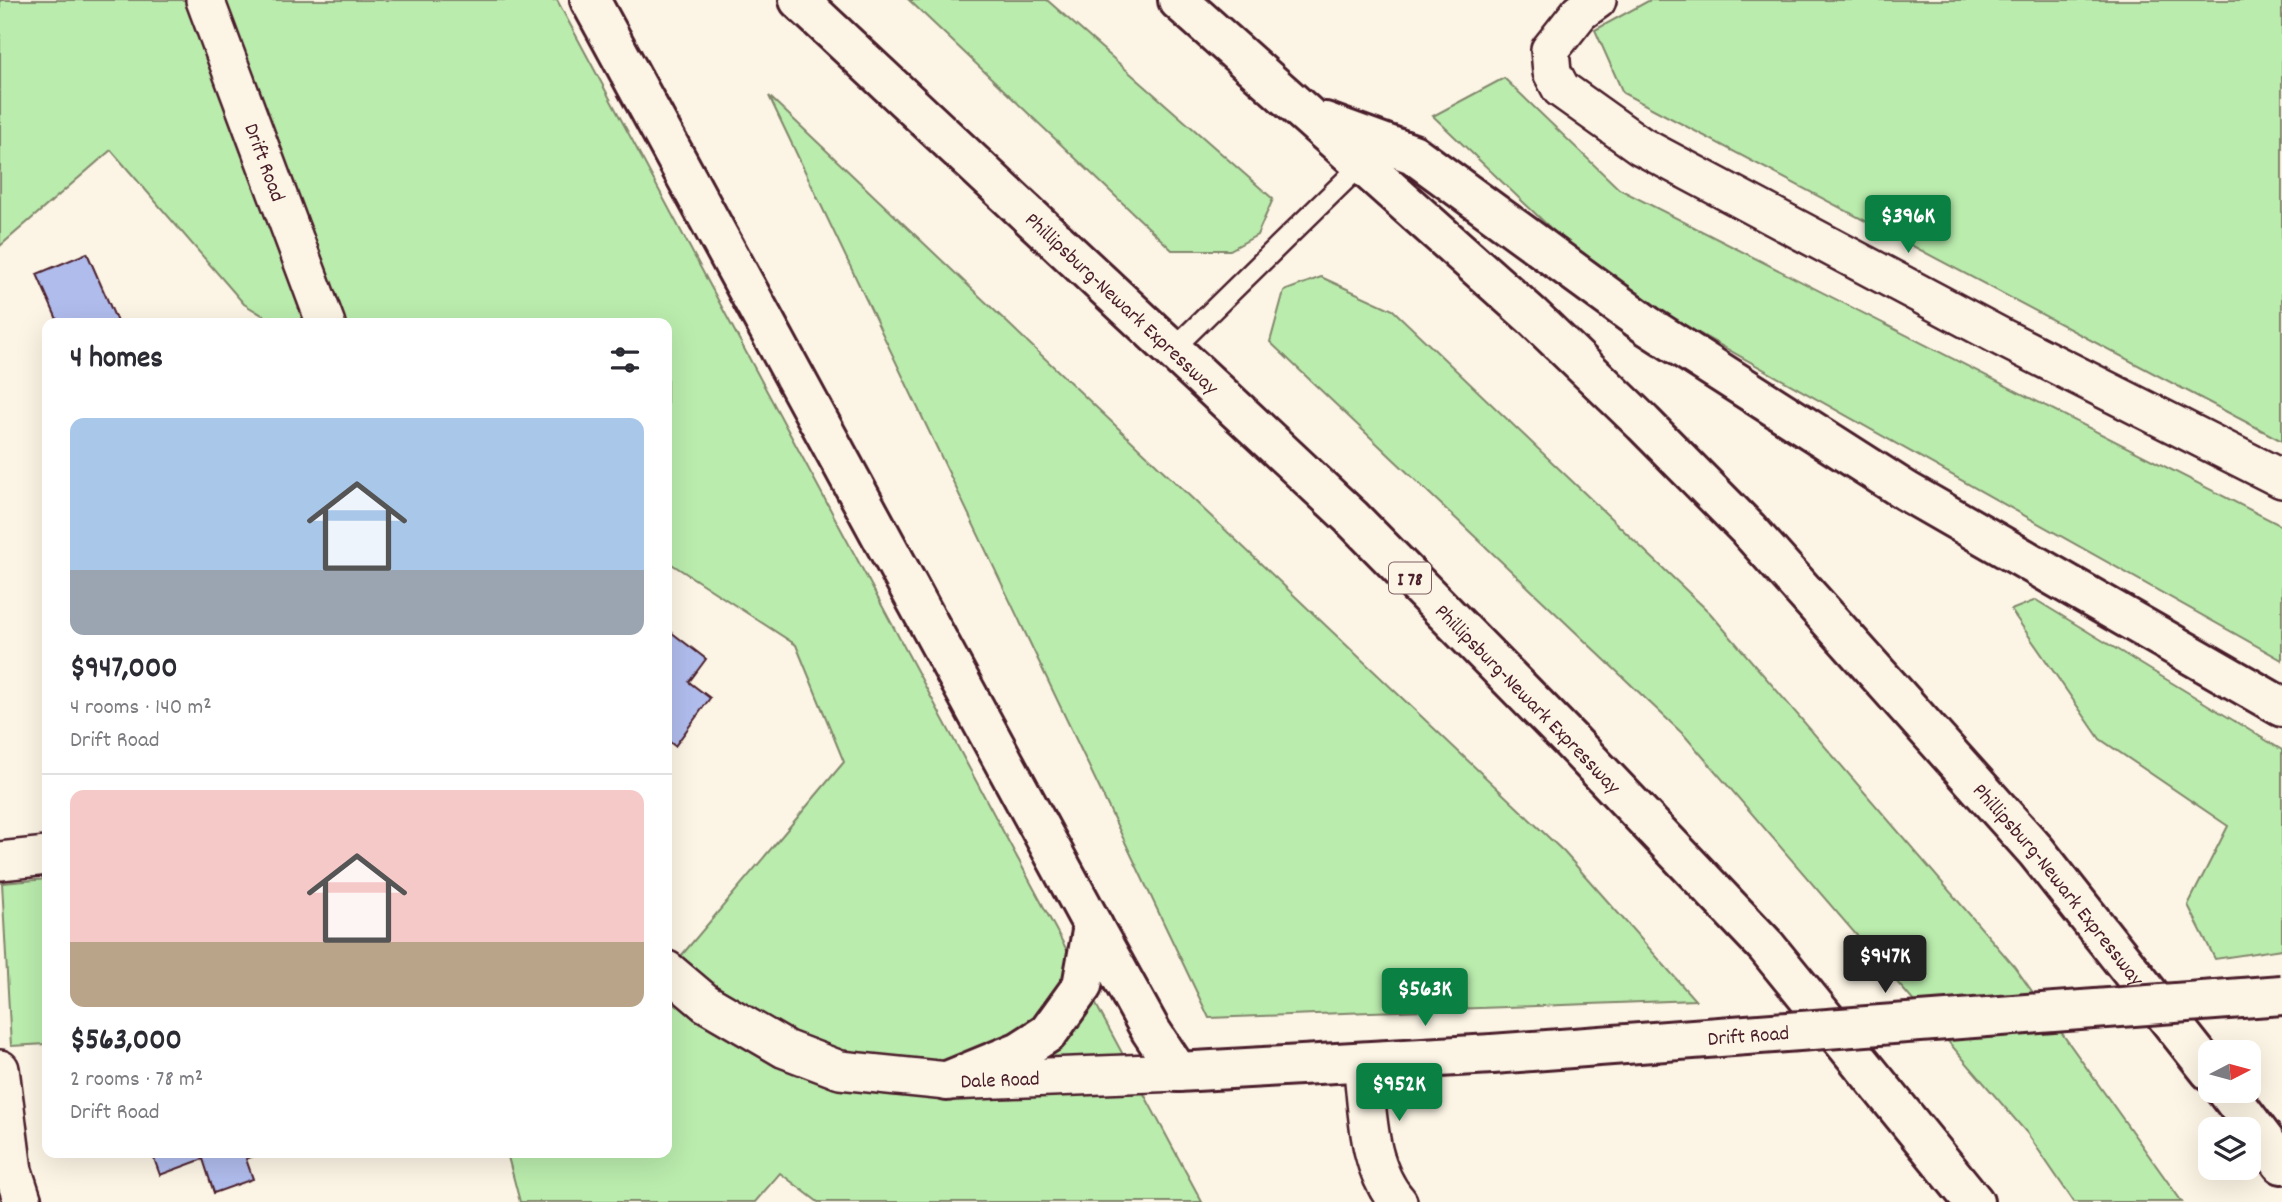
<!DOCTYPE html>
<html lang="en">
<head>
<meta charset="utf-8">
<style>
	:root { --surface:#fff; --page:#f2f2f3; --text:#2b2b33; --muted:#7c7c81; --line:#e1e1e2; --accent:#0b8043 }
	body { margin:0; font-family:Dekko,sans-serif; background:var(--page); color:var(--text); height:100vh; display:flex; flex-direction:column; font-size:26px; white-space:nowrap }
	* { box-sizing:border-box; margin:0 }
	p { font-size:23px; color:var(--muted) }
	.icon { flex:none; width:38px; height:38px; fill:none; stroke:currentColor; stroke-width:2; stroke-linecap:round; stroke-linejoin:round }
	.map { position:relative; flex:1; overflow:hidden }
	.sheet { position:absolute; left:42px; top:318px; width:630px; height:840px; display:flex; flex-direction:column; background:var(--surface); border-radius:14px; box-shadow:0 7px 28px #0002 }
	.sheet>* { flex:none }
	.needle { width:46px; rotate:84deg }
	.fabs { position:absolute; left:2198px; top:1040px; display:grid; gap:14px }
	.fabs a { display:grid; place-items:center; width:63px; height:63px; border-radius:14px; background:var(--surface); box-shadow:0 7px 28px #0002; font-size:35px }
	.price { position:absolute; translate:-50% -60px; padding:0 16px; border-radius:7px; background:var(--accent); color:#fff; font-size:23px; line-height:46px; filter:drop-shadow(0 2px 4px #0008) }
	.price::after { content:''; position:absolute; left:50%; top:42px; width:21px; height:16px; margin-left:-10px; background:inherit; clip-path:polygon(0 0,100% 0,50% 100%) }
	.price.selected { background:#222; color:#fff }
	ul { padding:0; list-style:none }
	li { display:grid; align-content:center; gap:14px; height:371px; padding:0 28px }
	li+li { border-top:2px solid var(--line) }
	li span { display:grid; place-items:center; height:217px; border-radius:14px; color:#555 }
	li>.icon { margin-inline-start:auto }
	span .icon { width:126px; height:126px; fill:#fffc; stroke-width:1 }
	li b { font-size:30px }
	h2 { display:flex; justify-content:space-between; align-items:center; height:84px; padding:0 28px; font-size:30px }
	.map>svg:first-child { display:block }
</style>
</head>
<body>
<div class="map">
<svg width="2282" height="1202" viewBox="0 0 2282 1202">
	<rect width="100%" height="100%" fill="#fcf5e5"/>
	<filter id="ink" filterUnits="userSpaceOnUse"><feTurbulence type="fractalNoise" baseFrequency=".0143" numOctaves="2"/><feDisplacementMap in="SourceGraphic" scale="14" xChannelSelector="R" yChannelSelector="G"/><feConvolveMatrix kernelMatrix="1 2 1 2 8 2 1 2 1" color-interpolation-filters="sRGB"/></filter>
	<g filter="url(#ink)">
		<g fill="#baecad" stroke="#82866c" stroke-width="2">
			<polygon points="0,0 557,0 1202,1202 818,1202 780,1173 755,1202 520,1202 507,1153 667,1153 667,964 671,968 844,762 796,645 667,561 667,324 277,324 244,304 111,150 0,246"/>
			<polygon points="909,0 1047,0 1273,199 1257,235 1230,250 1172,250"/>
			<polygon points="1650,0 2282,0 2282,441 1623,93 1595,30"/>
			<polygon points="1504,78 1619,189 2282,526 2282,660 1606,281 1433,116"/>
			<polygon points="769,96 1564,852 1695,1000 1209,1018"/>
			<polygon points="1321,277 1393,310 1710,613 2014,966 2182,1202 2074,1202 2027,1133 1685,736 1270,342 1284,291"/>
			<polygon points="2036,600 2282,750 2282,949 2215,959 2188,905 2228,826 2100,739 2011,610"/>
			<polygon points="47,879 47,1044 11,1046 2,883"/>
		</g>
		<g fill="#b0bcec" stroke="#4a1f2b" stroke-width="2">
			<polygon points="87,253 118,324 59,324 37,274"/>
			<polygon points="667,629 706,659 689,682 710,698 675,746 667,740"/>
			<polygon points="152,1153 261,1153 246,1159 253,1179 214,1193 203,1159 160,1175"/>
		</g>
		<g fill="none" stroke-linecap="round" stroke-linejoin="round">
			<g stroke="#4a1f2b" stroke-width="24">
				<polyline id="lane" points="1173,349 1361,165"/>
			</g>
			<g stroke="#4a1f2b" stroke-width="42">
				<g id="street">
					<path id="s1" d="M205 0 326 324"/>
					<polyline points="1597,0 1580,12 1550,50 1552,72 1561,89 1641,146 2003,338 2282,479"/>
					<polyline points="0,861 47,856"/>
					<path id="s2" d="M667 970 706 1003 785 1049 840 1070 947 1081 1178 1072"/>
					<path d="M1362 1062C1368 1108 1366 1166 1398 1202"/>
					<polyline points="0,1069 13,1171 23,1202"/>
				</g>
			</g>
			<g stroke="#4a1f2b" stroke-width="44">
				<polyline id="secondary" points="1178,1072 1492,1054"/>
			</g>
			<g stroke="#4a1f2b" stroke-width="44">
				<g id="highway">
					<polyline points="590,0 1093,926 1151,1031 1178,1072"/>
					<path id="s3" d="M799 0 1351 517 1570 740 1766 946 1974 1202"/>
					<path id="s4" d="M1178 0 1532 316 1643 423 1748 529 2036 851 2210 1071"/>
					<polyline points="1325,122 1413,154 1648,326 1906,491 2282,707"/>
					<polyline points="947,1081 1020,1051 1048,1033 1082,986 1093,926"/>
					<polyline points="2226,1090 2282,1164"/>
				</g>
			</g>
			<use href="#lane" stroke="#fcf5e5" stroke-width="19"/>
			<use href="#street" stroke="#fcf5e5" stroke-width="37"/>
			<use href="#secondary" stroke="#fcf5e5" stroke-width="38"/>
			<use href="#highway" stroke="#fcf5e5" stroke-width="38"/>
			<g stroke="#4a1f2b" stroke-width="44" stroke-linecap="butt">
				<g id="secondary-bridge">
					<path id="s5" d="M1492 1054 2282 995"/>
				</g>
			</g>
			<use href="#secondary-bridge" stroke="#fcf5e5" stroke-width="38"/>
		</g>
	</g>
	<g text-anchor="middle" stroke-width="6" stroke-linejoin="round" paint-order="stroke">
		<rect fill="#fcf5e5" stroke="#7f5f63" stroke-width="2" x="1389" y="562.5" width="42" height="31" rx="5"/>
		<g font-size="19" font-weight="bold" fill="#4a1f2b">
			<text x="1410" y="585">I 78</text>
		</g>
		<g font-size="21" fill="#4a1f2b" stroke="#fcf5e5">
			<text dy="7" stroke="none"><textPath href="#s1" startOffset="173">Drift Road</textPath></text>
			<text dy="7" stroke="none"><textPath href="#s3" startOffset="443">Phillipsburg-Newark Expressway</textPath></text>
			<text dy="7" stroke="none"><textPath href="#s3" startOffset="1010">Phillipsburg-Newark Expressway</textPath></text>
			<text dy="7" stroke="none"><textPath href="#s4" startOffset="1250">Phillipsburg-Newark Expressway</textPath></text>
			<text dy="7" stroke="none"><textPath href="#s5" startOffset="257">Drift Road</textPath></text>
			<text dy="7" stroke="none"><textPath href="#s2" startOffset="362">Dale Road</textPath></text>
		</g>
	</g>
</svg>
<div class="fabs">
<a><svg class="needle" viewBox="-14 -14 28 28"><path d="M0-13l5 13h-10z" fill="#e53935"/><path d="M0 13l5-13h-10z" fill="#7c7c81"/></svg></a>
<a><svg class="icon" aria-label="layers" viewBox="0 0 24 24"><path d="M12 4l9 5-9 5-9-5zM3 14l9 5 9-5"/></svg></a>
</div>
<b class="price" style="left:1908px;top:255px">$396K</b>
<b class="price selected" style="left:1885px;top:995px">$947K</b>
<b class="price" style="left:1425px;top:1028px">$563K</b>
<b class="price" style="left:1399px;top:1123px">$952K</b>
<section class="sheet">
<h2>4 homes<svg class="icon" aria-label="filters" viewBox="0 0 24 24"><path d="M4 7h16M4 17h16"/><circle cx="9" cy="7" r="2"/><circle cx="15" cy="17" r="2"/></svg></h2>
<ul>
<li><span style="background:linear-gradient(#a9c7e8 70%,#9aa5b1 0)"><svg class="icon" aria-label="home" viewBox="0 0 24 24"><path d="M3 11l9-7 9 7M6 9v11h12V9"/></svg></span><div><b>$947,000</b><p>4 rooms · 140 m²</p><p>Drift Road</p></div></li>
<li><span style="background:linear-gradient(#f6c9c9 70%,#b9a48a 0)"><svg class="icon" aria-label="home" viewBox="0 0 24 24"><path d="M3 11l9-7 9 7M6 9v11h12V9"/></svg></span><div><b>$563,000</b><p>2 rooms · 78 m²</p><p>Drift Road</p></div></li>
</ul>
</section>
</div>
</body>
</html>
